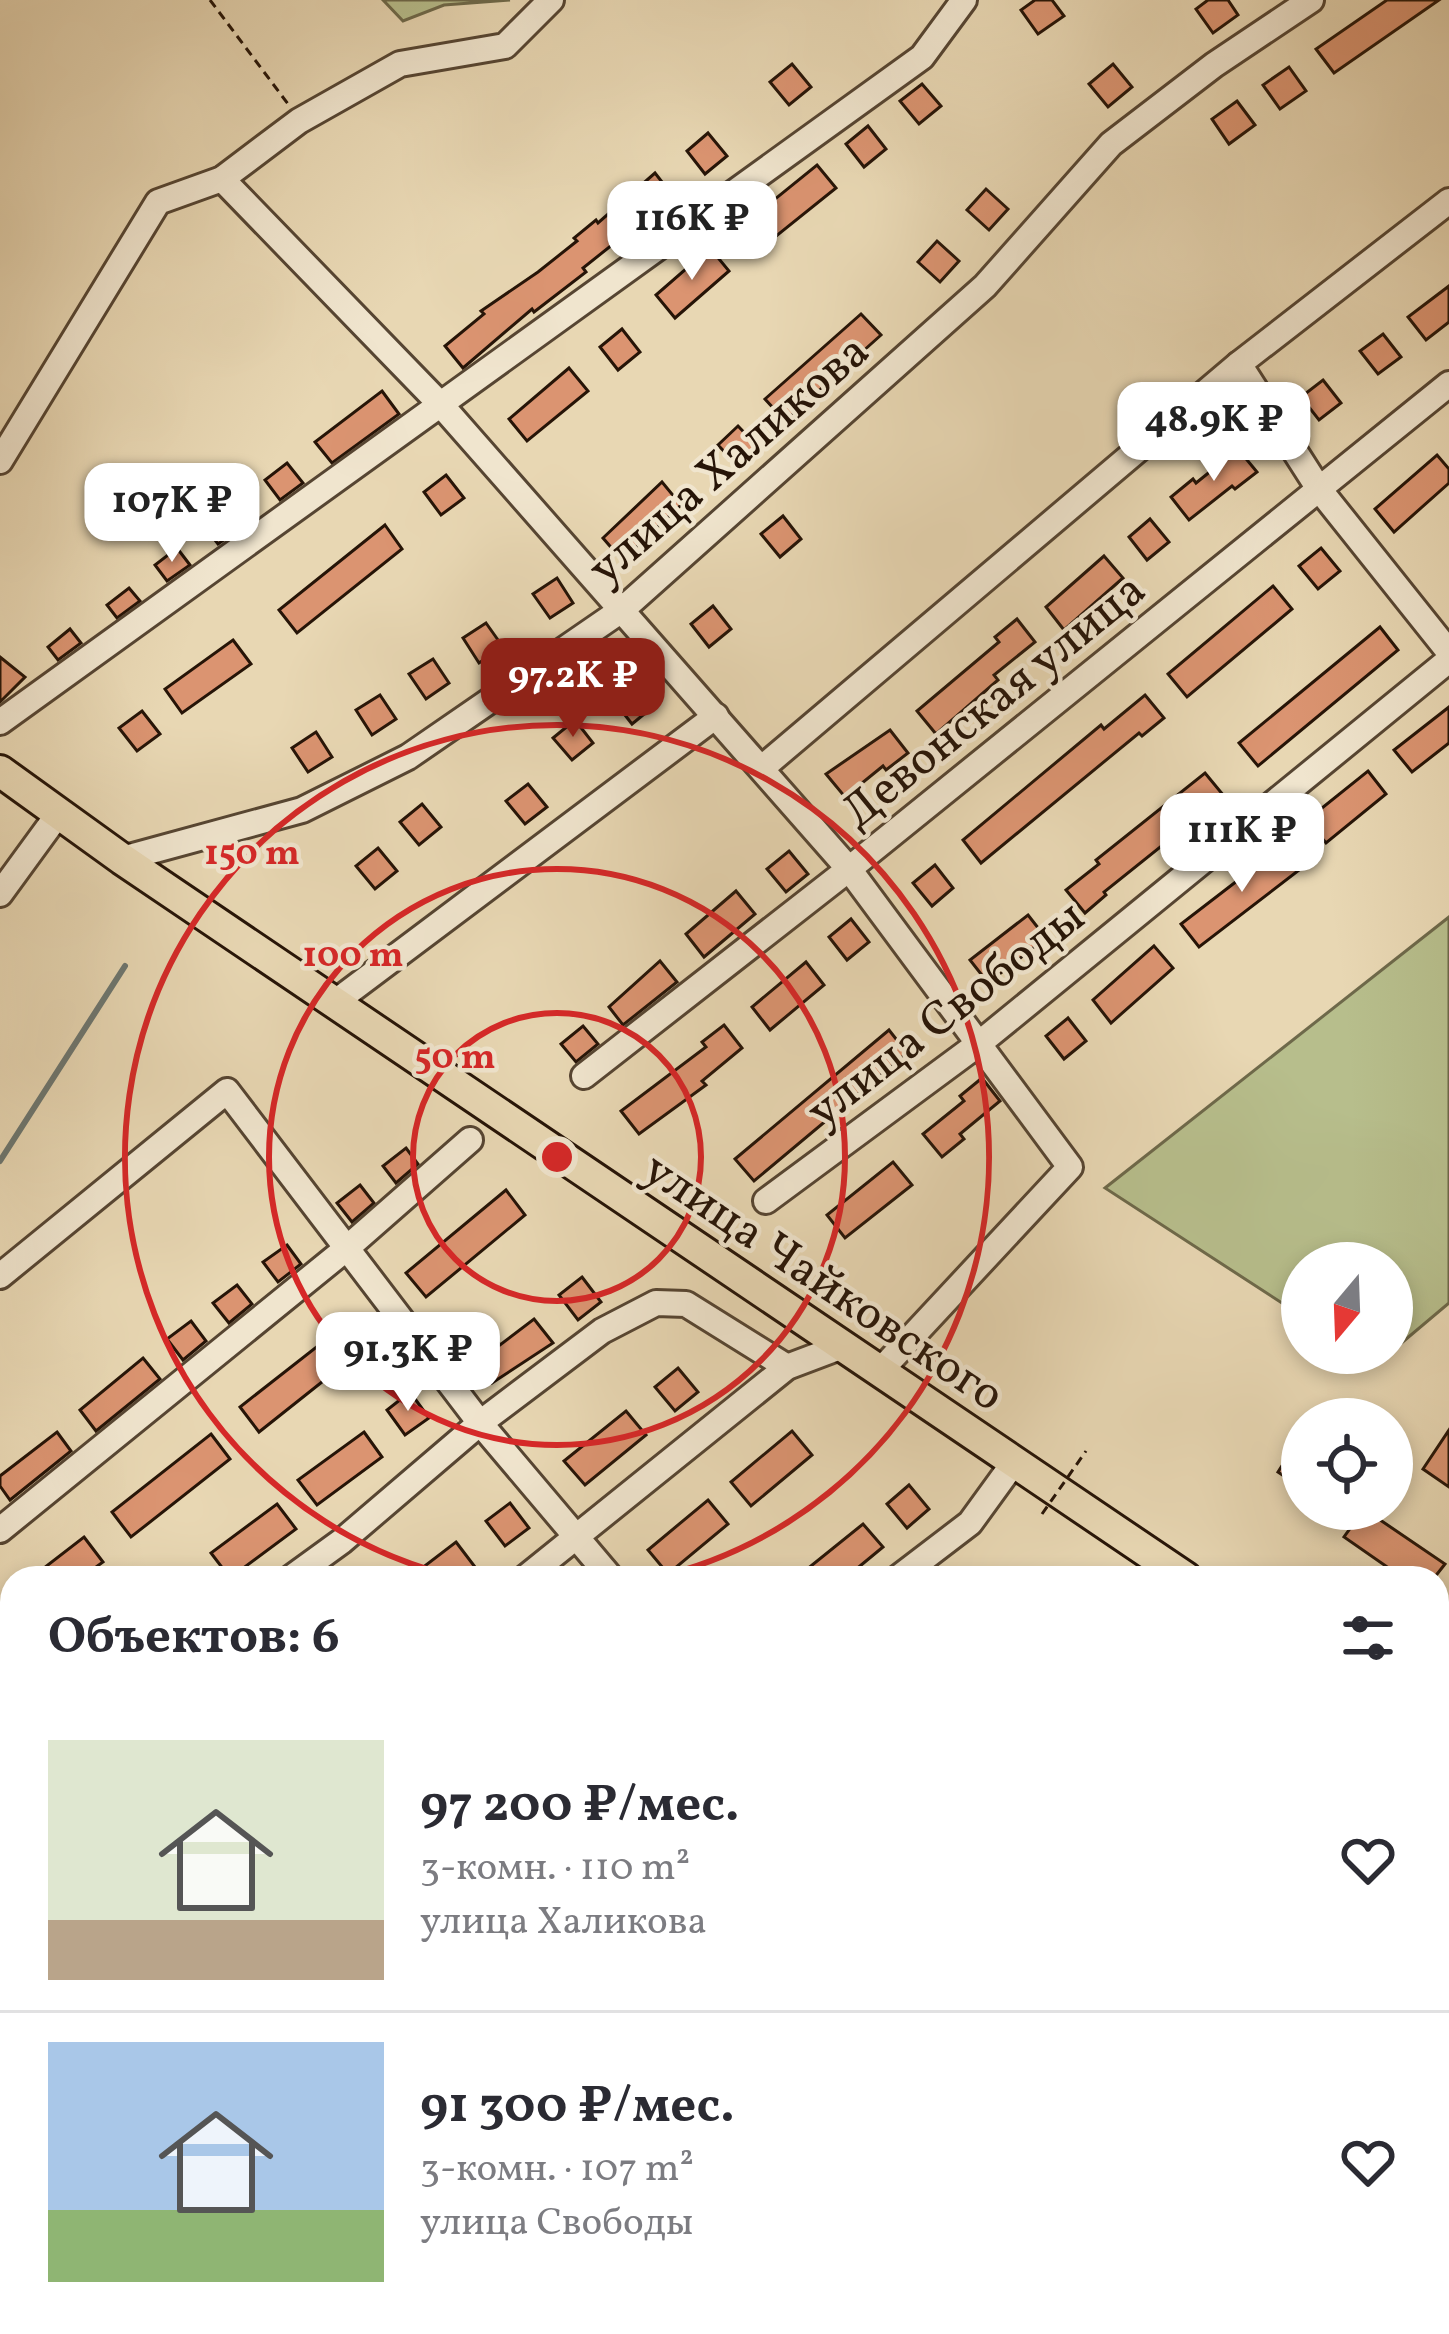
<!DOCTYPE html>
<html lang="ru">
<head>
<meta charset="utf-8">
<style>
	:root { --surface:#fff; --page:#f7f7f7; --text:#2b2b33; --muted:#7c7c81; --line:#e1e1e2; --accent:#8f2418 }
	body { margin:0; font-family:Vollkorn,serif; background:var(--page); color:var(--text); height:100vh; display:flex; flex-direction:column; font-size:45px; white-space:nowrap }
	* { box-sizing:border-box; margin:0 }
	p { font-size:39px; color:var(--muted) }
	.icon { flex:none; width:66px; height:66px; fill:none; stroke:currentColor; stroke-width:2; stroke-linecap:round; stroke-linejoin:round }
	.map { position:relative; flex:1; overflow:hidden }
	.drawer { position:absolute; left:0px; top:1566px; width:1449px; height:768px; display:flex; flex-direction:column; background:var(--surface); border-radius:36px 36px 0 0; box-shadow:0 6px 18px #0003 }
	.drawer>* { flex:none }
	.needle { width:78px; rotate:199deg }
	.fabs { position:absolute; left:1281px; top:1242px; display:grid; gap:24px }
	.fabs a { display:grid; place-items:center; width:132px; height:132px; border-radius:50%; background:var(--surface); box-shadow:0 6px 18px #0003; font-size:60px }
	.price { position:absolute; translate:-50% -102px; padding:0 27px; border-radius:24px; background:#fff; color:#222; font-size:39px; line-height:78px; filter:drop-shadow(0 3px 6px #0008) }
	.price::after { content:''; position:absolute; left:50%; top:72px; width:36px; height:27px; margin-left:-18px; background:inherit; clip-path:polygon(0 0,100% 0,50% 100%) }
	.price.on { background:var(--accent); color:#fff }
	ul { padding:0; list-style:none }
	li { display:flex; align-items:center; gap:36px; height:300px; padding:0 48px }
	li+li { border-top:3px solid var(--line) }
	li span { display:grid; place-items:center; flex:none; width:336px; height:240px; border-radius:0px; color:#555 }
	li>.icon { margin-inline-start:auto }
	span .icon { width:144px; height:144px; fill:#fffc; stroke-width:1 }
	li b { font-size:51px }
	h2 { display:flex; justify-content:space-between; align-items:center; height:144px; padding:0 48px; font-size:51px }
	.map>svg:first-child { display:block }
</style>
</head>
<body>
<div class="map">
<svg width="1449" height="2334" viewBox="0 0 1449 2334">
	<rect width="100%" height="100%" fill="#e8d7b3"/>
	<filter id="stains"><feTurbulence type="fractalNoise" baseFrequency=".00167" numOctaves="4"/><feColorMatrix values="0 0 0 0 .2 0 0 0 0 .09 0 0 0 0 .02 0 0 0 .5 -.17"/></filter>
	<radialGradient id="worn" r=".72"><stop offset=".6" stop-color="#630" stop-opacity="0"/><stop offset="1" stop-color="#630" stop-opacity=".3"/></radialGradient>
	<g fill="#b7be8c" stroke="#6e694a" stroke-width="3">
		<polygon points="383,0 510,0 444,5 403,21"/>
		<polygon points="1449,917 1449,1303 1392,1351 1392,1263 1302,1263 1302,1316 1105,1188"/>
	</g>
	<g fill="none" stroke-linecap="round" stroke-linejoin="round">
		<polyline stroke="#6c7670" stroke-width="6" points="0,1161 125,966"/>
	</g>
	<g fill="#db9471" stroke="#261407" stroke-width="3">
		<polygon points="1035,0 1052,0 1064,16 1038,34 1021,10"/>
		<polygon points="1208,0 1228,0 1238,15 1213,33 1196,9"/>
		<polygon points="1387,0 1439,0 1334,73 1316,49"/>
		<polygon points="792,64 811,87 789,105 770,82"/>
		<polygon points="1113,64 1132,87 1108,107 1089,84"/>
		<polygon points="1289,67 1306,91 1280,109 1263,85"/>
		<polygon points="922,84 941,106 919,124 900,101"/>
		<polygon points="1237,101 1255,125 1229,144 1212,119"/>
		<polygon points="868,126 886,149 864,167 846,144"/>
		<polygon points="708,133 727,156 705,174 687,151"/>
		<polygon points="817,165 836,188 755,253 737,230"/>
		<polygon points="655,173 673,196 624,240 622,237 583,268 586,272 534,312 532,309 463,368 445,346 484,314 481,311 538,272 577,241 574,238 596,220 598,223"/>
		<polygon points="986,189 1008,209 989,230 967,210"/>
		<polygon points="937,241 959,261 940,282 918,262"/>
		<polygon points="710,248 729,271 675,318 656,295"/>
		<polygon points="1449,286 1449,322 1426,340 1408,317"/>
		<polygon points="861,314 881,335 785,421 765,399"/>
		<polygon points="622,329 640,352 618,370 600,347"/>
		<polygon points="1383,334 1401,357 1378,374 1360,351"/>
		<polygon points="569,368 588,391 527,441 509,419"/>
		<polygon points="1323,380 1341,403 1319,420 1301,397"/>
		<polygon points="382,391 399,414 332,463 315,442"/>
		<polygon points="738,426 758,447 738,466 718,445"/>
		<polygon points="1238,449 1257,472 1235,489 1232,486 1189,520 1171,497 1193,479 1196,483"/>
		<polygon points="1437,455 1449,469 1449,483 1394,532 1375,509"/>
		<polygon points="287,463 303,483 280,500 265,480"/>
		<polygon points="446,475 464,498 441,515 424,492"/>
		<polygon points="662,482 681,505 622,560 603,538"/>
		<polygon points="226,509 241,528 218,544 204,526"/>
		<polygon points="783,516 801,539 780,557 761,534"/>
		<polygon points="1150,519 1169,542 1147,560 1129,537"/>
		<polygon points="385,525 402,549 297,633 279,610"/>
		<polygon points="177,548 190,565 167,581 155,565"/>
		<polygon points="1321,548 1340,571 1318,589 1299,566"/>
		<polygon points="1104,556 1123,578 1064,630 1046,607"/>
		<polygon points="557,578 573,603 550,618 533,594"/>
		<polygon points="1273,586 1292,609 1187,697 1168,674"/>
		<polygon points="129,588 140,601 117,618 107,605"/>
		<polygon points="713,606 731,629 709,647 691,624"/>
		<polygon points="1017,619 1035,642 994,675 998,680 936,734 917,711 999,642 995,637"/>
		<polygon points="486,623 503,647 479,663 463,638"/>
		<polygon points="1380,627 1398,650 1258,766 1239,743"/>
		<polygon points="70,629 81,643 58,660 48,647"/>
		<polygon points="233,640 251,664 182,713 165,689"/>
		<polygon points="0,657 25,677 0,702"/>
		<polygon points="433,659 449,683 426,699 409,674"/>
		<polygon points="636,683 654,706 632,724 614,701"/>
		<polygon points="380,695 396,719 372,735 356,710"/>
		<polygon points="1145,695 1164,718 1142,736 1139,733 981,863 963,840 1101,725 1104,729"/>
		<polygon points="1449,707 1449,743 1412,772 1394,750"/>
		<polygon points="142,711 160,734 137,751 119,728"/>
		<polygon points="575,720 593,743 572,760 553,738"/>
		<polygon points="890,730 908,753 886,770 883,766 845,797 826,774"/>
		<polygon points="316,732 332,757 308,772 292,748"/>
		<polygon points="1368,771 1386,794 1326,843 1307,820"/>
		<polygon points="1205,773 1224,796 1104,892 1106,895 1085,913 1066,890 1099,864 1096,860"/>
		<polygon points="528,784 547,807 525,824 506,801"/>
		<polygon points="422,804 441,827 419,845 400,822"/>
		<polygon points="1285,844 1303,867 1199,947 1181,924"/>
		<polygon points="378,848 397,871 375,889 356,866"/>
		<polygon points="789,851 808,874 786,892 767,869"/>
		<polygon points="935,865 953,888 932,906 913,883"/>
		<polygon points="736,891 755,914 704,957 686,934"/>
		<polygon points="1028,915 1046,938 988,983 970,960"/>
		<polygon points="851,919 869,942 847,960 829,937"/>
		<polygon points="1154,946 1173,968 1111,1023 1093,1000"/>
		<polygon points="660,961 677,982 623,1025 609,1007"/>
		<polygon points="806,962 824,985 770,1030 752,1007"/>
		<polygon points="1068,1018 1086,1041 1064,1059 1046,1036"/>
		<polygon points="724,1025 742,1048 702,1081 706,1085 639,1134 621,1111 706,1047 702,1042"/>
		<polygon points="583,1026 598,1044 576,1062 561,1044"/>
		<polygon points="889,1030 907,1053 754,1181 735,1159"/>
		<polygon points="982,1078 1000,1101 960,1134 964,1139 942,1157 923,1134 964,1101 960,1096"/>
		<polygon points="406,1148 418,1164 396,1183 383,1166"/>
		<polygon points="893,1162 912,1185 845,1238 827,1215"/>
		<polygon points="360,1185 374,1203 352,1222 337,1203"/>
		<polygon points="506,1190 525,1215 426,1297 406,1273"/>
		<polygon points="287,1245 301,1264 278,1282 263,1262"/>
		<polygon points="582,1277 601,1302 578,1320 559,1295"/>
		<polygon points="237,1285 252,1304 229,1323 213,1303"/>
		<polygon points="534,1319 553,1343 492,1383 474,1359 497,1341 500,1345"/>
		<polygon points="191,1321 206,1341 183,1360 167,1339"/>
		<polygon points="342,1327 361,1351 259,1432 240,1407"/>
		<polygon points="143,1358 160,1379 96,1431 80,1410"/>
		<polygon points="678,1368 698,1392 675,1411 655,1387"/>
		<polygon points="410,1392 429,1418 405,1435 387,1410"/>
		<polygon points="626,1411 646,1435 585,1485 564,1461"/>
		<polygon points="1449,1430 1449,1487 1423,1469"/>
		<polygon points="792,1431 812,1455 751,1506 731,1482"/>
		<polygon points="57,1432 71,1451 10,1500 0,1486 0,1476"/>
		<polygon points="364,1432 382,1457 317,1505 298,1480"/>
		<polygon points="211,1434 230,1459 131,1537 112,1512"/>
		<polygon points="1302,1434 1302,1488 1278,1472"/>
		<polygon points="909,1485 929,1509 907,1528 887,1504"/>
		<polygon points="708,1500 728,1524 668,1574 648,1550"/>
		<polygon points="510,1503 529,1528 505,1546 486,1521"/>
		<polygon points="277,1504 296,1529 230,1578 211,1553"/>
		<polygon points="1364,1509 1445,1564 1434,1578 1403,1578 1344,1537"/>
		<polygon points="863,1524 883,1547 860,1566 845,1578 796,1578"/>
		<polygon points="84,1537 103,1562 81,1578 31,1578"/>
		<polygon points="456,1542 475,1567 460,1578 409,1578"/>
	</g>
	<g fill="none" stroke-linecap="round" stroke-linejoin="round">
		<g stroke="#564532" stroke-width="30">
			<g id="minor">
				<polyline points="222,179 442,406 849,869 1070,1167 880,1371"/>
				<polyline points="1239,364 1319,489 1449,652"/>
				<polyline points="0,461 158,202 222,179 299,121 400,64 505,46 551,0"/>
				<polyline points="0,722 922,57 964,0"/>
				<polyline points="762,768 1239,364 1449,201"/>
				<polyline points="122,859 302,810 408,757 623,609 985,286 1111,144 1214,65 1311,0"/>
				<polyline points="0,894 59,813"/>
				<polyline points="334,1003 716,716"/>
				<polyline points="584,1076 849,869 1449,384"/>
				<polyline points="766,1201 981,1042 1449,660"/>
				<polyline points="0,1276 227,1091 480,1423 611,1578"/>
				<polyline points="0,1530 347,1248 470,1140"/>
				<polyline points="291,1578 342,1541 480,1423 602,1331 656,1303 686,1304 787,1367"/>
				<polyline points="525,1578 787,1367 840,1347"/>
				<polyline points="898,1578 970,1523 1015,1461"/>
				<polyline points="0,1789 12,1781"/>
				<polyline points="0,1810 12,1824"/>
				<polyline points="0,1994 12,1985"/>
				<polyline points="0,2271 12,2262"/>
				<polyline points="422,2322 432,2334"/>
				<polyline points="273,2334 288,2322"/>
				<polyline points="631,2334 647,2322"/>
				<polyline points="1214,2334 1271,2322"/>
			</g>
		</g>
		<g stroke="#261407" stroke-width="36">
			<g id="major">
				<polyline points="0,771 122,859 1186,1578"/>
				<polyline points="1437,1749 1449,1757"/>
				<polyline points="1437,2100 1449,2082"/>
				<polyline points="1284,2334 1292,2322"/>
			</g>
		</g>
		<polyline stroke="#261407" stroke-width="3" stroke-dasharray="9 6" stroke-linecap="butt" points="210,0 288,104"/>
		<use href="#minor" stroke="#f0e5ce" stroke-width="24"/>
		<use href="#major" stroke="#e8d7b3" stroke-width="30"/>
		<polyline stroke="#261407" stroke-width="3" stroke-dasharray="9 6" stroke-linecap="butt" points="1042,1514 1086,1451"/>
	</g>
	<g fill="none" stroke="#d62828" stroke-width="6">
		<circle cx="557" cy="1157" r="144"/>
		<circle cx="557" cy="1157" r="288"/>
		<path d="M460 1578A432 432 0 1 1 654 1578"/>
	</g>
	<g text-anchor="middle" stroke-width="9" stroke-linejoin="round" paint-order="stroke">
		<g font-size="48" fill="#261407" stroke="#f0e5ce">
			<text transform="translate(727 458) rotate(-41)" y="17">улица Халикова</text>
			<text transform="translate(992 699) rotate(-39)" y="17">Девонская улица</text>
			<text transform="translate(944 1012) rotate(-38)" y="17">улица Свободы</text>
			<text transform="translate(825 1280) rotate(34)" y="17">улица Чайковского</text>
		</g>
	</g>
	<circle cx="557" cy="1157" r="18" fill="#d62828" stroke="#f0e5ce" stroke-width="6"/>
	<g font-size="36" text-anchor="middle" font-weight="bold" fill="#d62828" stroke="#f0e5ce" stroke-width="9" stroke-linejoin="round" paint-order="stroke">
		<text x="252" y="864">150 m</text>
		<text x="353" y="966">100 m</text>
		<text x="455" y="1068">50 m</text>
	</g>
	<rect width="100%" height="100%" filter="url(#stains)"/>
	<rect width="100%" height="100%" fill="url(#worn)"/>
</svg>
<div class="fabs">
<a><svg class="needle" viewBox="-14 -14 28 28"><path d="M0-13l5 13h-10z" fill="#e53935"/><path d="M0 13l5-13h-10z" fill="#7c7c81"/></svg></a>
<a><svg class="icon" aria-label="locate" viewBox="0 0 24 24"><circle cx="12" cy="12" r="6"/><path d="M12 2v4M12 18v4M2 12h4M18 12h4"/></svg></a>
</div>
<b class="price" style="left:692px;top:283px">116K ₽</b>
<b class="price" style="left:1214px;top:484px">48.9K ₽</b>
<b class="price" style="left:172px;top:565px">107K ₽</b>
<b class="price on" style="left:573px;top:740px">97.2K ₽</b>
<b class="price" style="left:1242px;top:895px">111K ₽</b>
<b class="price" style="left:408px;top:1414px">91.3K ₽</b>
<section class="drawer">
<h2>Объектов: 6<svg class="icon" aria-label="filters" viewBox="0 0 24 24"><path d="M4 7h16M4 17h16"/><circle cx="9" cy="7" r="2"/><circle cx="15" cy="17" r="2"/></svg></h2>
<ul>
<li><span style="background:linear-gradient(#dfe7d0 75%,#b9a48a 0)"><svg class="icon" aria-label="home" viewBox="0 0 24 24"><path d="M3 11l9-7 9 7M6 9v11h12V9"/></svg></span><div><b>97 200 ₽/мес.</b><p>3-комн. · 110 m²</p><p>улица Халикова</p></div><svg class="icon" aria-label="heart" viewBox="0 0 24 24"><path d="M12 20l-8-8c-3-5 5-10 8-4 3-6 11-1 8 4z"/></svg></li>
<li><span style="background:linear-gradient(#a9c7e8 70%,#8fb573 0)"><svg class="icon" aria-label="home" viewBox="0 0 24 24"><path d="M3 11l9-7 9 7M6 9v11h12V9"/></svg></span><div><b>91 300 ₽/мес.</b><p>3-комн. · 107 m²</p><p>улица Свободы</p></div><svg class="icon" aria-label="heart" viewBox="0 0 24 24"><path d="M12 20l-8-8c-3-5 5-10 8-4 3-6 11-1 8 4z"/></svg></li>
</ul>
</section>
</div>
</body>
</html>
